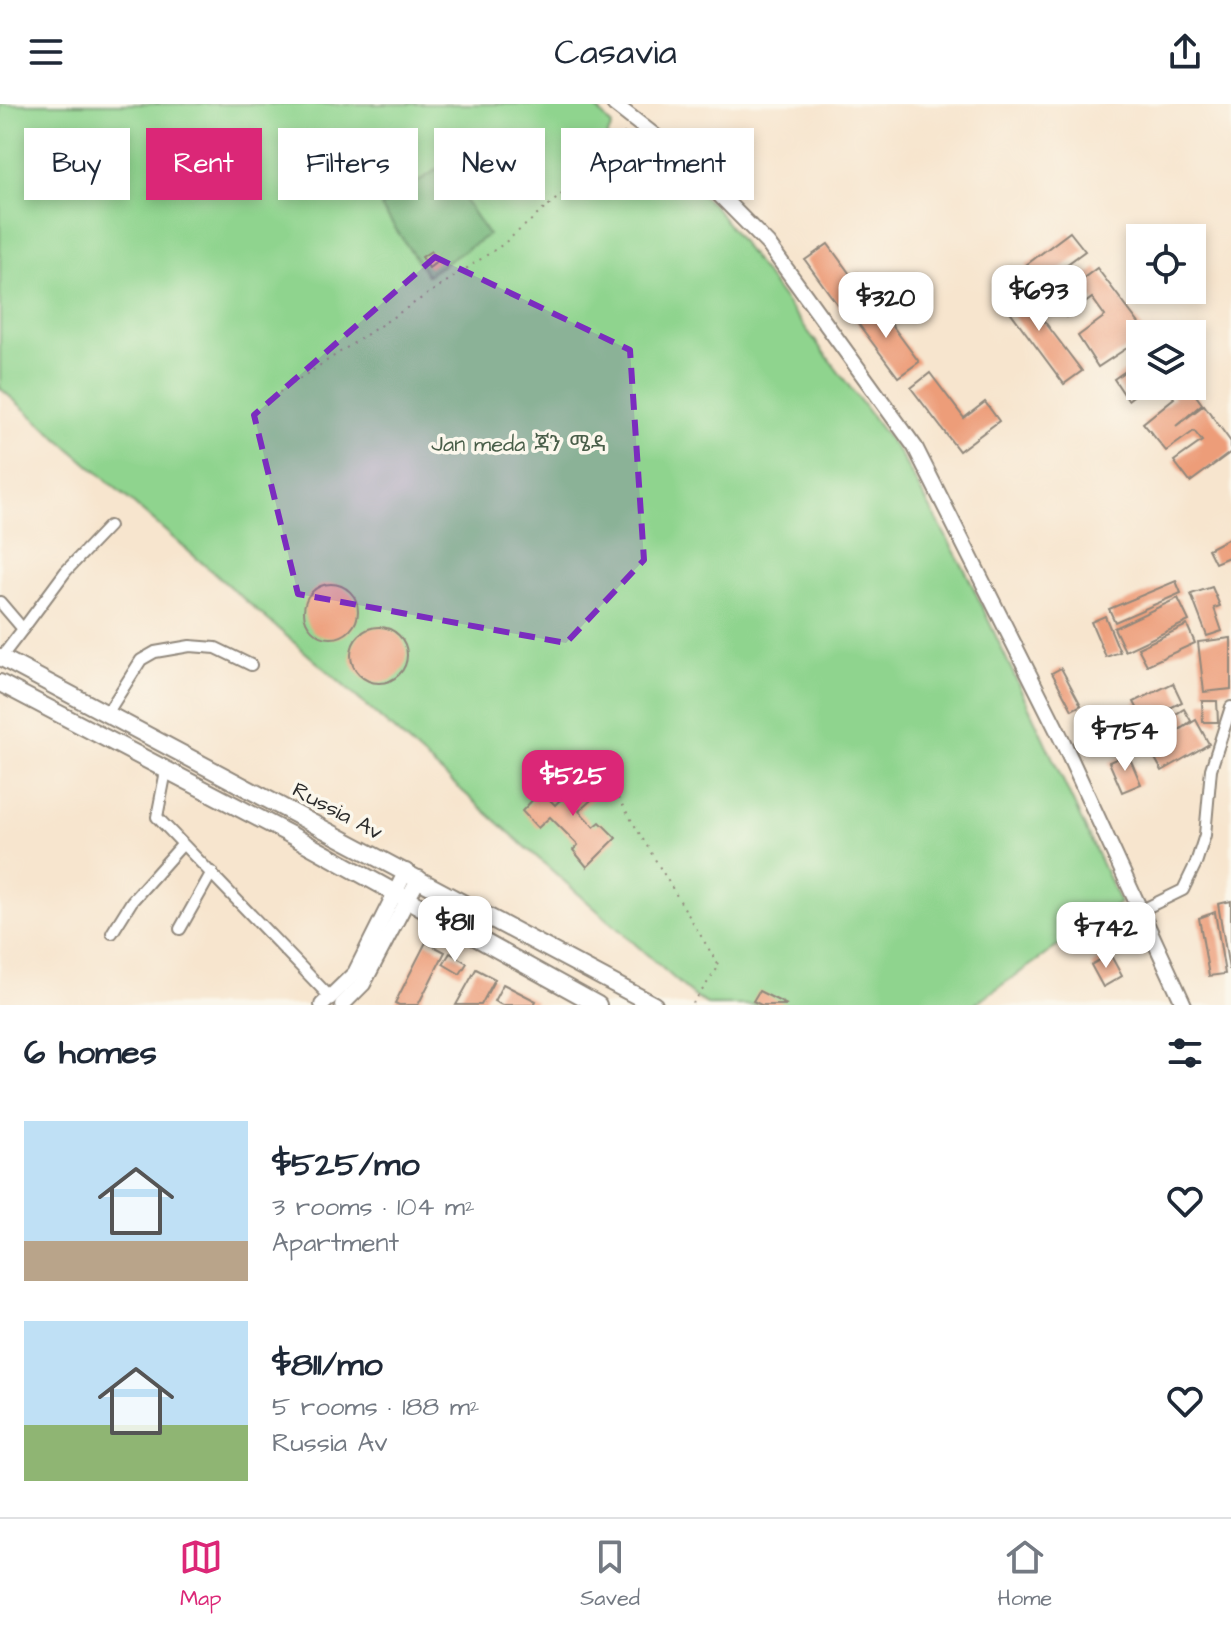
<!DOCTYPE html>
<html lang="en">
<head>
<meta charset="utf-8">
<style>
	:root { --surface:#fff; --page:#f2f2f3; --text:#1f2937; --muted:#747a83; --line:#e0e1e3; --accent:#db2777 }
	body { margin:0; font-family:"Architects Daughter","Noto Sans Ethiopic",sans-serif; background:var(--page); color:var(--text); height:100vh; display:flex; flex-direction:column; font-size:30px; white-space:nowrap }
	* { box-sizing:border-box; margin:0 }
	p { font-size:26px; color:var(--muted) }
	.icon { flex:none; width:44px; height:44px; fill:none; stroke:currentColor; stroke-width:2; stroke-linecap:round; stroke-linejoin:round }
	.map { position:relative; height:901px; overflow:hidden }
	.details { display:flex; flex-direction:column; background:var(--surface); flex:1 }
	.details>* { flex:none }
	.hud { position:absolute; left:24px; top:24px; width:800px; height:72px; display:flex; gap:16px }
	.tools { position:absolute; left:1126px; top:120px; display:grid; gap:16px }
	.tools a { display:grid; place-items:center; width:80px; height:80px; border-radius:0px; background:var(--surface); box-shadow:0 4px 12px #0003; font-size:40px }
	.price { position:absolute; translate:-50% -68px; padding:0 18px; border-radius:16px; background:#fff; color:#222; font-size:26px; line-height:52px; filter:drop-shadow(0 2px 4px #0008) }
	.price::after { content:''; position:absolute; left:50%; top:48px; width:24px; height:18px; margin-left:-12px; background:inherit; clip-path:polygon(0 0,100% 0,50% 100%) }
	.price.active { background:var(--accent); color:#fff }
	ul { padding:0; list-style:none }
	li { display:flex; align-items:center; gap:24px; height:200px; padding:0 24px }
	li span { display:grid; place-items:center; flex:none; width:224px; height:160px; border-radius:0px; color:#555 }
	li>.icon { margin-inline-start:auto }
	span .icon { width:96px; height:96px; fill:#fffc; stroke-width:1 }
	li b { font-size:34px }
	h2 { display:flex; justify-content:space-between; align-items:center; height:96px; padding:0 24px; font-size:34px }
	.tag { padding:0 28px; border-radius:0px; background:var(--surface); box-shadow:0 4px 12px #0003; font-size:28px; line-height:72px }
	.tag.active { background:var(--accent); color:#fff }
	header { display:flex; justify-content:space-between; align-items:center; height:104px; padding:0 24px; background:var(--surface); font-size:36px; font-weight:600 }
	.menu { display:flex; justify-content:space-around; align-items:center; height:112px; border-top:2px solid var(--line); background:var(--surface); font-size:22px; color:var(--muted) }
	.menu a { display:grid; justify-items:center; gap:4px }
	.menu .active { color:var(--accent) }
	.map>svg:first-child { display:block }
</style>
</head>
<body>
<header><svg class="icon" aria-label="menu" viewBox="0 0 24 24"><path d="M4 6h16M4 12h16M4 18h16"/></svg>Casavia<svg class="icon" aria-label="share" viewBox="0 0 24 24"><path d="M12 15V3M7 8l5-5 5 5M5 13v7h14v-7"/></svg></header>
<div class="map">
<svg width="1231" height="901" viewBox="0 0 1231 901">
	<rect width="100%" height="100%" fill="#fbf7ec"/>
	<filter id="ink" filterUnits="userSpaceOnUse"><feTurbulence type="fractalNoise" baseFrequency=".0125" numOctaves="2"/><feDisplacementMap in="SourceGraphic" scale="16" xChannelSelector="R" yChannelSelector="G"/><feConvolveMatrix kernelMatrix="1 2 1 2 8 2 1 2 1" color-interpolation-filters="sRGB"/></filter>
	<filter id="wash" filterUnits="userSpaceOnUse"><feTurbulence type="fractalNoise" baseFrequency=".006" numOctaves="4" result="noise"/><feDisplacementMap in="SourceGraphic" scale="32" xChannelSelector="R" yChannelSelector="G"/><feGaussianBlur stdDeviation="1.8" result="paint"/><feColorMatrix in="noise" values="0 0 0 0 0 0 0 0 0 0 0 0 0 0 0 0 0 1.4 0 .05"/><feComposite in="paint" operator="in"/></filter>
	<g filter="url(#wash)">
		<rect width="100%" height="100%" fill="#f7e5ce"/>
		<polygon fill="#8fd48e" stroke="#5d805c" stroke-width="2" points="0,0 593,0 612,22 603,42 622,59 644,43 714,102 900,350 967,470 1120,799 973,901 709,901 696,894 327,567 0,284"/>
		<polygon fill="#73b679" stroke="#4f7052" stroke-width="2" points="442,62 488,131 427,171 381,103"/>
		<g id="blocks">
			<g fill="#ed9d79">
				<polygon points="1070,128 1085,147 1040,180 1026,161"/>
				<polygon points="828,140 852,173 858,169 870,188 842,207 805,156"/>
				<polygon points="431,147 438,157 429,164 422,153"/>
				<polygon points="1097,164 1147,230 1140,230 1140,256 1130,242 1098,263 1078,232 1105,212 1092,194 1066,213 1053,197"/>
				<polygon points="1014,177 1082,267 1064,280 997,190"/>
				<polygon points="875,198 919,258 898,273 854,214"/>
				<polygon points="1140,257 1140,282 1146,282 1128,296 1114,275"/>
				<polygon points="930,269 964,314 985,298 999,317 959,347 911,284"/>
				<polygon points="1165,282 1189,282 1202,300 1176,322 1204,301 1231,338 1231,348 1190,378 1174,357 1202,337 1194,327 1166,347 1143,319 1174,294"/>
				<polygon points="1231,433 1231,452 1215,459 1208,445"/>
				<polygon points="1176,477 1181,489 1115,518 1109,505"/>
				<circle cx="331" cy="507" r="27"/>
				<polygon points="1212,483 1220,502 1214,504 1222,527 1207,532 1191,490"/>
				<polygon points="1178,494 1189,517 1125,547 1114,524"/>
				<polygon points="1105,512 1120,548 1106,553 1091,518"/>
				<polygon points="1187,521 1195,539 1147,561 1138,544"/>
				<circle cx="379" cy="551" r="28"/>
				<polygon points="1231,534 1231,585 1204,588 1198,538"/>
				<polygon points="1061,564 1081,601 1072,606 1052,569"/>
				<polygon points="1173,579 1182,598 1144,617 1134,598"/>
				<polygon points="1202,597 1217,597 1218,618 1203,618"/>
				<polygon points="1184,605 1191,617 1178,627 1196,616 1209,640 1162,667 1151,647 1165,638 1163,635 1152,641 1150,638 1176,623 1170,614"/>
				<polygon points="1128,650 1141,680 1122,688 1109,658"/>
				<polygon points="575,667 598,690 579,707 594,723 600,718 616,734 587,763 573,746 578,741 550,713 538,724 522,707 541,687 555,701 567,689 562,679"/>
				<polygon points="1231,797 1231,865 1229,865 1218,800"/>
				<polygon points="1215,808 1225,870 1209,872 1199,814"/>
				<polygon points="426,838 445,848 418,901 399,901 395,899"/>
				<polygon points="450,849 467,859 460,870 443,860"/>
				<polygon points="1110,850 1122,872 1103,883 1091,861"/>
				<polygon points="476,865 495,875 481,901 456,901"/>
				<polygon points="503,880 536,897 534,901 502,901 494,897"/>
				<polygon points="759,887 787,901 761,901 753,897"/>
			</g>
		</g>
	</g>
	<g filter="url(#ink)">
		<use href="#blocks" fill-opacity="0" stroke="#91887c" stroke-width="2"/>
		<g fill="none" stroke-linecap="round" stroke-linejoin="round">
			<g stroke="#91887c" stroke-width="14">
				<g id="street">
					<polyline points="0,498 23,525 0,555"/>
					<polyline points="23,525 66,467 109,422"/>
					<polyline points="108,608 141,556 155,548 190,542 216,544 251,561"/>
					<polyline points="166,667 157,713 331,894"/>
					<polyline points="1142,806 1183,786 1196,759 1205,731 1211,665 1231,603"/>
					<polyline points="180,825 212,768"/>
					<polyline points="112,829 132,797 182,741"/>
				</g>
			</g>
			<g stroke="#91887c" stroke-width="18">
				<g id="secondary">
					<polyline points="614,0 682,53 768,140 915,343 1061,634 1184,901"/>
					<polyline points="322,901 355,869 406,767"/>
					<polyline points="342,901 363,880 419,774"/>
				</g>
			</g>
			<g stroke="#91887c" stroke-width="20">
				<g id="primary">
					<polyline points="0,553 654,901"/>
					<polyline points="0,579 289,730 598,901"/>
				</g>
			</g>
			<g stroke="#91887c" stroke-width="2" stroke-dasharray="2 6" stroke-linecap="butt">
				<polyline points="266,297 502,141 610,49 625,28"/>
				<polyline points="614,687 719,862 692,901"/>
			</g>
			<use href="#street" stroke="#fff" stroke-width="10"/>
			<use href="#secondary" stroke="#fff" stroke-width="14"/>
			<use href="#primary" stroke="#fff" stroke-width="16"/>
		</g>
	</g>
	<path fill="#7b2cbf" fill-opacity="0.2" stroke="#7b2cbf" stroke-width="6" stroke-dasharray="16 10" stroke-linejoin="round" d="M435 153 630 246 644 456 566 539 298 490 254 311Z"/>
	<g text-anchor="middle" stroke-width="7" stroke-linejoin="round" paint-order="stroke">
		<g font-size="22" fill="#495e49" stroke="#fbf7ec">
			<text x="519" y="347">Jan meda ጃን ሜዳ</text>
		</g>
		<g font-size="22" fill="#2b2b2b" stroke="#fbf7ec">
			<text transform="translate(338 706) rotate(28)" y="8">Russia Av</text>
		</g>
	</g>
</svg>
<div class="tools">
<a><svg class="icon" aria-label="locate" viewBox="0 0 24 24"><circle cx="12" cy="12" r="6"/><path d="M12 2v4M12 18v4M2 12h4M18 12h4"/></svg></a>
<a><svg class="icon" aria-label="layers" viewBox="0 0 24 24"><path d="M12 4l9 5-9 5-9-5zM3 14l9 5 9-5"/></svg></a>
</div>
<b class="price" style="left:1039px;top:229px">$693</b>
<b class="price" style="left:886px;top:236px">$320</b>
<b class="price" style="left:1125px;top:669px">$754</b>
<b class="price active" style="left:573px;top:714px">$525</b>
<b class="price" style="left:455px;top:860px">$811</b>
<b class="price" style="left:1106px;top:866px">$742</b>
<div class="hud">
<a class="tag">Buy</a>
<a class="tag active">Rent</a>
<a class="tag">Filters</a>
<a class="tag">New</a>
<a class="tag">Apartment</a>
</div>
</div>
<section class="details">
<h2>6 homes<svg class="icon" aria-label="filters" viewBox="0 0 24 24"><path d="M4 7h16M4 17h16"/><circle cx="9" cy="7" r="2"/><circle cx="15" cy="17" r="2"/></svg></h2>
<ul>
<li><span style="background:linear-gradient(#bfe0f5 75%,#b9a48a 0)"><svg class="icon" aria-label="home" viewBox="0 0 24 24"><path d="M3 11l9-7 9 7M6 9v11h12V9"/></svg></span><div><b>$525/mo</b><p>3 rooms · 104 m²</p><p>Apartment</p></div><svg class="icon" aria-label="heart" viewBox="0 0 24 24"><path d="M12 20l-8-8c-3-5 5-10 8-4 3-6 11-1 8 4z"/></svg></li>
<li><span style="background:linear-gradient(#bfe0f5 65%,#8fb573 0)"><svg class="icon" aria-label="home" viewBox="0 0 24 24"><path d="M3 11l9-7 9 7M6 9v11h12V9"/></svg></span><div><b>$811/mo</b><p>5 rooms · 188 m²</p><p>Russia Av</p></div><svg class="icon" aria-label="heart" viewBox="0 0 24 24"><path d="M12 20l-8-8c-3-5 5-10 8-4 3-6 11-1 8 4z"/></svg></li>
</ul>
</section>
<nav class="menu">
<a class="active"><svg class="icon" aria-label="map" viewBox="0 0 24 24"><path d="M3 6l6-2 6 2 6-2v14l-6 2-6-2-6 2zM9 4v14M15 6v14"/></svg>Map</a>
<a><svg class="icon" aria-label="saved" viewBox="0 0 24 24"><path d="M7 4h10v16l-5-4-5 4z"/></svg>Saved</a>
<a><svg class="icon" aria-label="home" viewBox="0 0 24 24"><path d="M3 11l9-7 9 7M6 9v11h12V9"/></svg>Home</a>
</nav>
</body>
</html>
